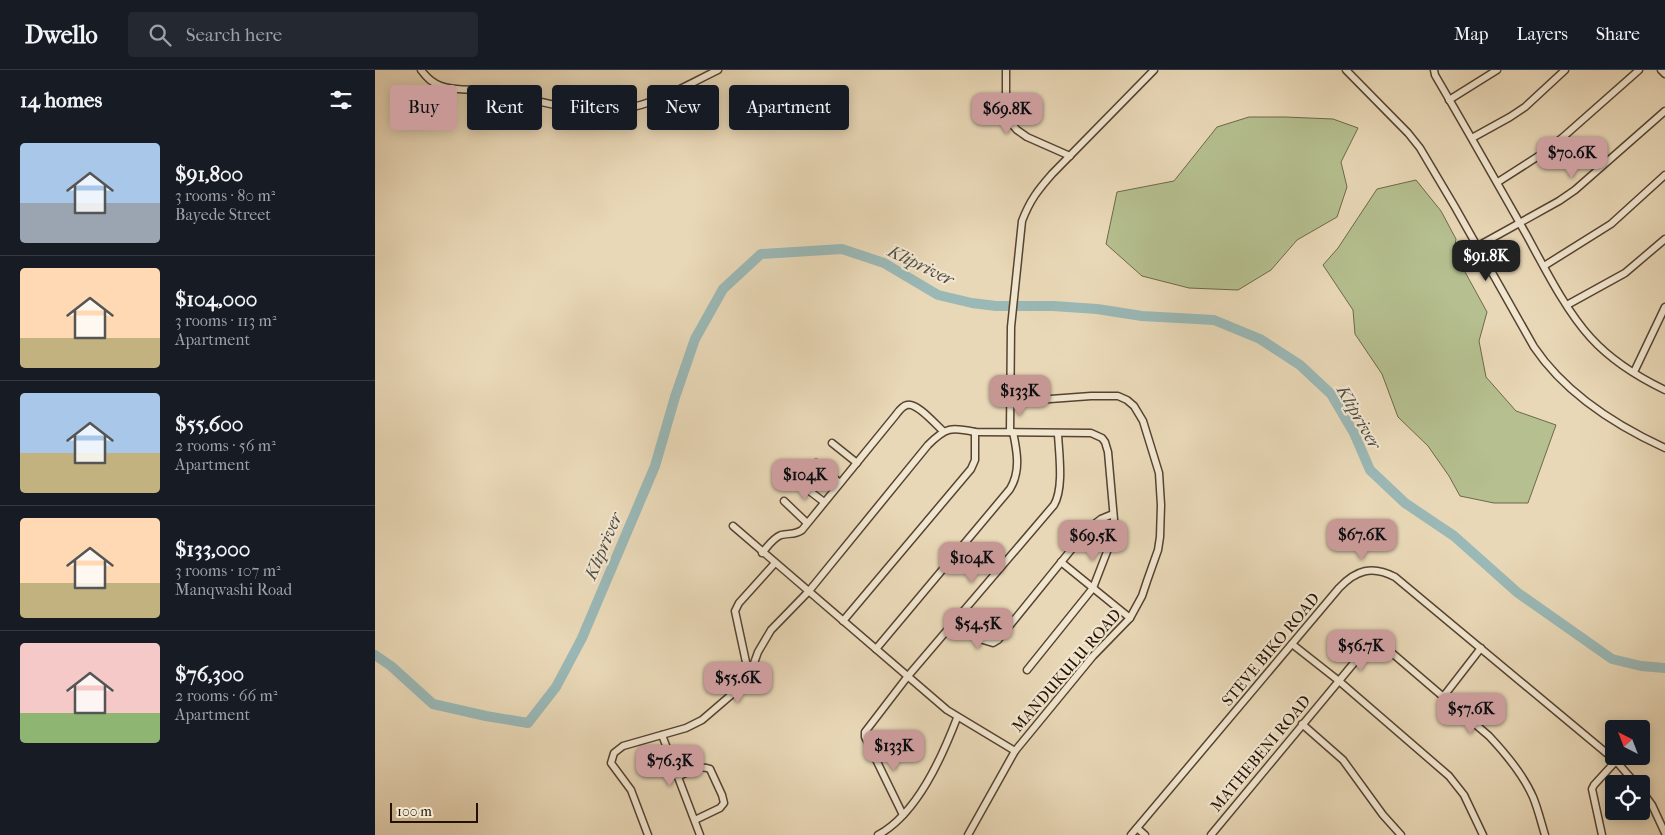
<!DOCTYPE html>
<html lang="en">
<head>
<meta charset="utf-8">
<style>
	:root { --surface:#171b24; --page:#242831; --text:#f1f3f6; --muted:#9ea1a6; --line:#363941; --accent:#c59692 }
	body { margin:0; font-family:"IM FELL French Canon",serif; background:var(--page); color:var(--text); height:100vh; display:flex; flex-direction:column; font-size:19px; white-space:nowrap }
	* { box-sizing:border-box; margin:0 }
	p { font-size:16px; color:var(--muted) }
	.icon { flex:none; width:28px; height:28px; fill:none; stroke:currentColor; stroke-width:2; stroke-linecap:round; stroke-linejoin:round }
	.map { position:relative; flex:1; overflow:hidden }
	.sheet { display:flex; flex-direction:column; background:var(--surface); width:375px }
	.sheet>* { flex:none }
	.hud { position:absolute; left:15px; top:15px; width:475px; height:45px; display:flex; gap:10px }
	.needle { width:32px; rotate:318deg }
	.fabs { position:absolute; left:1230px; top:650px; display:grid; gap:10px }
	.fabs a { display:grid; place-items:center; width:45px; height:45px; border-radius:5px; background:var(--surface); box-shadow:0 2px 12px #0003; font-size:25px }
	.scale { position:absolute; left:15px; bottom:12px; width:88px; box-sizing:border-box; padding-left:5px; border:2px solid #251103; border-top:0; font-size:14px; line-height:18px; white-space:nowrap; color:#251103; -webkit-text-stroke:4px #f1e6d0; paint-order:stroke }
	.price { position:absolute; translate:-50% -42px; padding:0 11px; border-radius:10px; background:var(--accent); color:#111; font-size:16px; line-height:32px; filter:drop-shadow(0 1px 2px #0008) }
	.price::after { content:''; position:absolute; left:50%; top:30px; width:15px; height:11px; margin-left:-8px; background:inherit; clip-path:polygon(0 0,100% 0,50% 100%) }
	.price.current { background:#222; color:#fff }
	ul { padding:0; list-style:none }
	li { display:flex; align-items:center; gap:15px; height:125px; padding:0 20px }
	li+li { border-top:1px solid var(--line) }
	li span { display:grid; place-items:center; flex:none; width:140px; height:100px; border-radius:5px; color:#555 }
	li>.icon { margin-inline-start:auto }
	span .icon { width:60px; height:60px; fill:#fffc; stroke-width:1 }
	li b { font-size:21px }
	h2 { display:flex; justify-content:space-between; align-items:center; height:60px; padding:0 20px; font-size:21px }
	.tag { padding:0 18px; border-radius:5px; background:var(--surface); box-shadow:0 2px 12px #0003; font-size:18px; line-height:45px }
	.tag.current { background:var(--accent); color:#111 }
	header { display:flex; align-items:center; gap:30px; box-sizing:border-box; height:70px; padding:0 25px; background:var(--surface); border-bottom:1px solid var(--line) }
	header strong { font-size:24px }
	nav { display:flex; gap:28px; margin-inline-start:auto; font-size:18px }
	.search { width:350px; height:45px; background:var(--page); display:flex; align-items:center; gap:12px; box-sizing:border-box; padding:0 18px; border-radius:5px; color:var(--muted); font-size:19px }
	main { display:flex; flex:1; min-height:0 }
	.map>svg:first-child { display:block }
</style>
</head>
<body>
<header>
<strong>Dwello</strong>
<div class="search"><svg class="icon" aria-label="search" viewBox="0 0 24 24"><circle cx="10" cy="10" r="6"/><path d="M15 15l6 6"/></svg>Search here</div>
<nav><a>Map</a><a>Layers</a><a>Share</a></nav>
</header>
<main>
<section class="sheet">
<h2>14 homes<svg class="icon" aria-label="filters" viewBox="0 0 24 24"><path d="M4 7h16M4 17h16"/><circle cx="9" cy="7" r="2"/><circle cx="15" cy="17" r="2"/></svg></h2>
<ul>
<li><span style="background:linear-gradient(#a9c7e8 60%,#9aa5b1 0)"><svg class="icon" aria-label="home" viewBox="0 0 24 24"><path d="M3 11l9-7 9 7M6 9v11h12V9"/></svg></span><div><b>$91,800</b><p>3 rooms · 80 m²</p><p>Bayede Street</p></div></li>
<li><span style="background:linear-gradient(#ffd9b3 70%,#c2b280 0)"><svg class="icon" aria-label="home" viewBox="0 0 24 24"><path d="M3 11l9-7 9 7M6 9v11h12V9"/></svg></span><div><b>$104,000</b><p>3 rooms · 113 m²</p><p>Apartment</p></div></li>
<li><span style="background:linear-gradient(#a9c7e8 60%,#c2b280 0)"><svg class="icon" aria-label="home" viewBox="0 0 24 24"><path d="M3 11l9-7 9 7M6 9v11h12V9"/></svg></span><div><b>$55,600</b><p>2 rooms · 56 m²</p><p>Apartment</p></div></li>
<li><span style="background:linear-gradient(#ffd9b3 65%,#c2b280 0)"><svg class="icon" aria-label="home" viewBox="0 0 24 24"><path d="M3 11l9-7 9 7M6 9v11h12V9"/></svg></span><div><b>$133,000</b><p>3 rooms · 107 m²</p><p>Manqwashi Road</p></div></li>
<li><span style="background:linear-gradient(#f6c9c9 70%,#8fb573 0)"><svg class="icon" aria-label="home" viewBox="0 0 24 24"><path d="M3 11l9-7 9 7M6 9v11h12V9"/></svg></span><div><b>$76,300</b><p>2 rooms · 66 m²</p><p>Apartment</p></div></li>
</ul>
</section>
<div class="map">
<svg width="1290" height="765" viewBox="0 0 1290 765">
	<rect width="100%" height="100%" fill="#e9d8b7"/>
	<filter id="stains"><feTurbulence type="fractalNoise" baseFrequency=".004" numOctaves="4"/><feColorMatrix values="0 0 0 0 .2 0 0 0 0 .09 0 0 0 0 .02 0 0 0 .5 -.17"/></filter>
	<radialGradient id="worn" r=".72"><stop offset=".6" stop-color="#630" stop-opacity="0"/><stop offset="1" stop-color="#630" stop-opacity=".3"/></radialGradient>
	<g fill="#b5bf8f" stroke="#6d6849">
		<polygon points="874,47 910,47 958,49 983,58 966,92 972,117 962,147 922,170 896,200 863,220 814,218 767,206 731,174 742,122 799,111 842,57"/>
		<polygon points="1041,110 1066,141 1081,169 1079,182 1112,242 1104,271 1111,307 1141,341 1181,355 1153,433 1119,433 1085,426 1074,406 1053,376 1023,347 1007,304 980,264 978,240 948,195 963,178 1002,119"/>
	</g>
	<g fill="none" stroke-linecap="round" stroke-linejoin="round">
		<polyline stroke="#9ab8b6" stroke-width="10" points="0,585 16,596 58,634 111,646 153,653 181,617 207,568 280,396 300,327 320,269 348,219 386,184 467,179 509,193 563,225 597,233 621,236 678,236 722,239 767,246 839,250 885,269 925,295 956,324 979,363 995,400 1030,433 1079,466 1143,523 1237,589 1266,596 1290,598"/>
		<g stroke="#564330" stroke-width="9">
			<g id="minor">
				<path d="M46 0C52 8 57 13 66 16 84 22 102 18 120 22 160 29 206 46 248 39 281 34 312 15 343 0"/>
				<polyline points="631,0 631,36 636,53 642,60 652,67 695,86"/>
				<path d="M971 0 1033 63 1045 78 1080 137 1159 277C1190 323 1240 355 1290 378"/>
				<path d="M1059 0 1060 5C1091 58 1121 111 1151 164 1169 197 1191 241 1216 268 1236 290 1263 307 1290 320"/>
				<polyline points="1286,0 1290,4"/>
				<polyline points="1074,30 1122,0"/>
				<polyline points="1097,68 1135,47 1150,37 1190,0"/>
				<polyline points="1123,112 1162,87 1187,68 1264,0"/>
				<polyline points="1103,176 1184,131 1200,120 1290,41"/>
				<polyline points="1169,196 1236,154 1290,105"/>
				<polyline points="1192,235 1250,203 1290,169"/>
				<polyline points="1259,302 1290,237"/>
				<path d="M635 362 636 257 647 151C655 130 663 120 677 104L779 0"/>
				<polyline points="457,373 482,393"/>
				<polyline points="441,393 465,413"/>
				<polyline points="424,413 449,432"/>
				<polyline points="409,431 432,453"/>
				<polyline points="358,456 572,640 640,681"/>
				<path d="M387 483C393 476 398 468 406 465 414 463 420 465 427 460L520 346C523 342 527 336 532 335 542 332 561 355 568 361"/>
				<polyline points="686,492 755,548"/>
				<polyline points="581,550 608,570 618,573 623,570 713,459 726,449 738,444"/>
				<polyline points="468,551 596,399 600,390 600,362"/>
				<polyline points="917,574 964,611 1074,706 1089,725 1108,765"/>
				<path d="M501 579 635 419C646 401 642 381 638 362"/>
				<polyline points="374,606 360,541 364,533 400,493"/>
				<polyline points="1068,627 1106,578"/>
				<polyline points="927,654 968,690 1008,745 1026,765"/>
				<polyline points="287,665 325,765"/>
				<path d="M303 707C313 702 323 694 335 699L347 725 349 733 345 738 320 750"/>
				<polyline points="1266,720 1277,735 1290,763"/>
				<path d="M528 745 490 667V662L533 606 679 435C689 418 684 384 683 364"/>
				<polyline points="762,758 770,765"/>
				<path d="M273 765 256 720 236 693 239 683 248 676 311 658 327 650 362 620 374 607 383 582 396 560 434 521 553 375C571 357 576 357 600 362L716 363 727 368 730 372 733 382 740 461 718 518 652 600"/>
				<path d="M503 765C542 744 567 687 582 648"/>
				<polyline points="593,765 640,681 718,586 755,548 767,526 772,511 783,480 785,467 786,435 784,403 768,351 759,336 752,330 743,326 716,326 634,332"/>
				<path d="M756 765 964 518C981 500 997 495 1020 507L1241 691 1261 714"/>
				<path d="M836 765 983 588C996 574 1002 574 1017 583L1114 666C1131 684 1148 704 1158 727 1163 739 1166 752 1170 765"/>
				<polyline points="1227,765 1217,719 1219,715 1241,691"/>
			</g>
		</g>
		<use href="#minor" stroke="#f1e6d0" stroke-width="6"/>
	</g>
	<g text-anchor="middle" stroke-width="4.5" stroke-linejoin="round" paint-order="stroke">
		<g font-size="16" fill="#251103" stroke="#f1e6d0">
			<text transform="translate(895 579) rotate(-50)" y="6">STEVE BIKO ROAD</text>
			<text transform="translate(691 600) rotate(-49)" y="6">MANDUKULU ROAD</text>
			<text transform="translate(885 683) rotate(-50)" y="6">MATHEBENI ROAD</text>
		</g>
		<g font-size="18" font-style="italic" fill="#4e4b42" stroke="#f1e6d0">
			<text transform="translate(546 195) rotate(26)" y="6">Klipriver</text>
			<text transform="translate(984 347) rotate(60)" y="6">Klipriver</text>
			<text transform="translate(228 476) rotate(-67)" y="6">Klipriver</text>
		</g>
	</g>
	<rect width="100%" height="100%" filter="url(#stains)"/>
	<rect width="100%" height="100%" fill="url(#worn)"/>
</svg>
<div class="fabs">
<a><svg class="needle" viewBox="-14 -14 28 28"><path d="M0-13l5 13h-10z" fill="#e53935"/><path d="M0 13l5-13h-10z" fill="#9ea1a6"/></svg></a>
<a><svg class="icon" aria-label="locate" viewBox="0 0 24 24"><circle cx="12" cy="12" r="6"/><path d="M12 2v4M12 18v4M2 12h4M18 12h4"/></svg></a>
</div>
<div class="scale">100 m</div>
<b class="price" style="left:632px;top:65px">$69.8K</b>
<b class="price" style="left:1197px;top:109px">$70.6K</b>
<b class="price current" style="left:1111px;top:212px">$91.8K</b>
<b class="price" style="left:645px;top:347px">$133K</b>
<b class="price" style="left:430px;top:431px">$104K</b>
<b class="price" style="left:987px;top:491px">$67.6K</b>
<b class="price" style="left:718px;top:492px">$69.5K</b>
<b class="price" style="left:597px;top:514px">$104K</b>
<b class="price" style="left:603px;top:580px">$54.5K</b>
<b class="price" style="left:986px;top:602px">$56.7K</b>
<b class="price" style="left:363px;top:634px">$55.6K</b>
<b class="price" style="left:1096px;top:665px">$57.6K</b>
<b class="price" style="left:519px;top:702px">$133K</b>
<b class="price" style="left:295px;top:717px">$76.3K</b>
<div class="hud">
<a class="tag current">Buy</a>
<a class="tag">Rent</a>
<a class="tag">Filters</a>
<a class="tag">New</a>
<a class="tag">Apartment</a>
</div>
</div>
</main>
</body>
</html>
